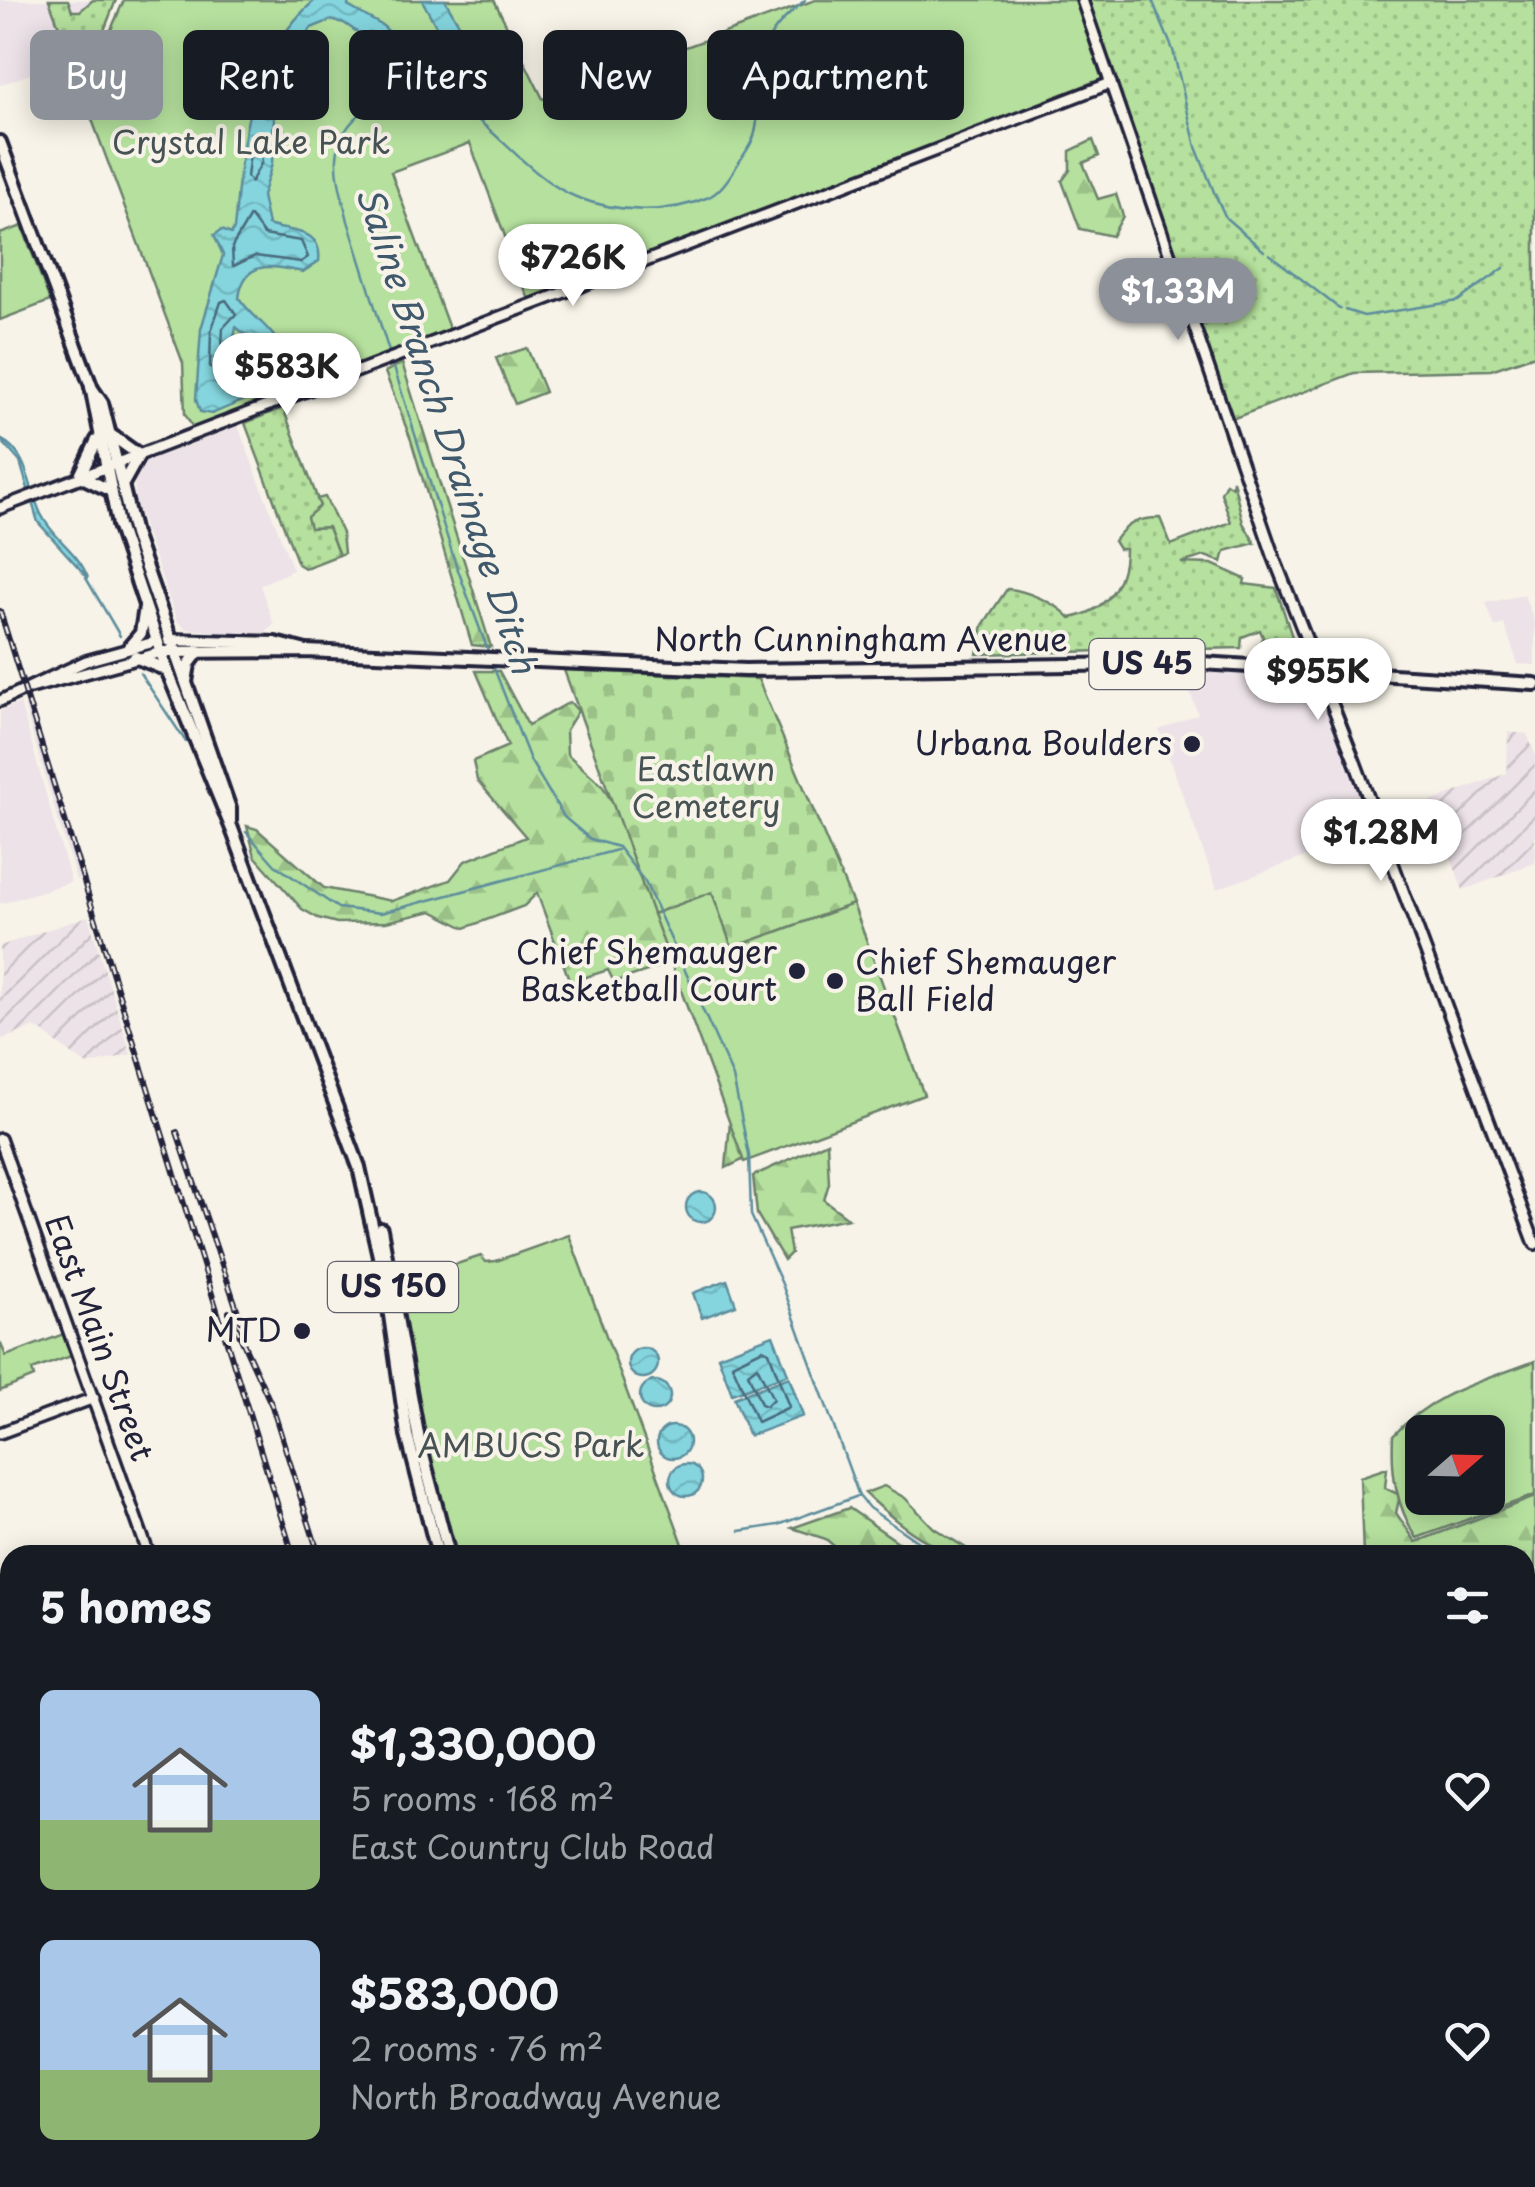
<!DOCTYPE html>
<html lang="en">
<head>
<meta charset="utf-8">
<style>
	:root { --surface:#171b24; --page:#20242c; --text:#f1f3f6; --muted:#9ea1a6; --accent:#8c9099 }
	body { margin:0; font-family:"Playpen Sans",sans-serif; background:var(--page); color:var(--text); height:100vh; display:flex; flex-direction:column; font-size:38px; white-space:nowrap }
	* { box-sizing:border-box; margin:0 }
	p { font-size:32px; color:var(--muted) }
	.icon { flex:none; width:55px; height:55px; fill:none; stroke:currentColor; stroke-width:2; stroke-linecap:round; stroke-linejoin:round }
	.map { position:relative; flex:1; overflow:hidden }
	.side { position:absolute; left:0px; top:1545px; width:1535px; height:642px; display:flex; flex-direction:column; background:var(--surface); border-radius:30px 30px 0 0; box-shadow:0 5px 25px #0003 }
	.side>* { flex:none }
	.top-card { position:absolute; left:30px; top:30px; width:1000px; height:90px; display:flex; gap:20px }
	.needle { width:65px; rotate:70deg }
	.tools { position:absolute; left:1405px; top:1415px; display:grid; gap:20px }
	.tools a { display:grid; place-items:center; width:100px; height:100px; border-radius:15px; background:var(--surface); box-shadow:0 5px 25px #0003; font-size:50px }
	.price { position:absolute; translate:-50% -85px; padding:0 22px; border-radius:35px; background:#fff; color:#222; font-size:32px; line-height:65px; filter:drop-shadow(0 2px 5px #0008) }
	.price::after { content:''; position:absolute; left:50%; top:60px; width:30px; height:22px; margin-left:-15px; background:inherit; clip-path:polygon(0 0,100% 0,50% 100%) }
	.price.current { background:var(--accent); color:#fff }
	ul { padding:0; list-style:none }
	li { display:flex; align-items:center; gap:30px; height:250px; padding:0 40px }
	li span { display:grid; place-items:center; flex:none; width:280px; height:200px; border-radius:15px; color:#555 }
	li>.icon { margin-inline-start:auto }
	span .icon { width:120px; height:120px; fill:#fffc; stroke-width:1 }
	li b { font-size:42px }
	h2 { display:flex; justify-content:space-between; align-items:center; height:120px; padding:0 40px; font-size:42px }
	.tag { padding:0 35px; border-radius:15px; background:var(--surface); box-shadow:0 5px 25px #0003; font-size:35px; line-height:90px }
	.tag.current { background:var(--accent); color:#fff }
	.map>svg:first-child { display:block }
</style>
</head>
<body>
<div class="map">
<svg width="1535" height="2187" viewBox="0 0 1535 2187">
	<defs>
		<pattern id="industrial-furrows" width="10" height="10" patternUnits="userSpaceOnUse" patternTransform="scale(2.5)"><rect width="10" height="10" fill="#ece2e8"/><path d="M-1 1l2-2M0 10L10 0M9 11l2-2" fill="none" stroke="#cac2c8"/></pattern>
		<pattern id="grass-dots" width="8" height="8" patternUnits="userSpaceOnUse" patternTransform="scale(2.5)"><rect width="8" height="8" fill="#b5e09d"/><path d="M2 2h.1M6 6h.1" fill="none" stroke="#9bc088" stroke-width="1.8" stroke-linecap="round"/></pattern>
		<pattern id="forest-firs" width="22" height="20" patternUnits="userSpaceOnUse" patternTransform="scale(2.5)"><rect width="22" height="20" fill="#b5e09d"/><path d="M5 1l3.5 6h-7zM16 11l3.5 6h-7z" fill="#9bc088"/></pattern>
		<pattern id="cemetery-stones" width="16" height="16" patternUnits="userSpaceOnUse" patternTransform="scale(2.5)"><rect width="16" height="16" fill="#b5e09d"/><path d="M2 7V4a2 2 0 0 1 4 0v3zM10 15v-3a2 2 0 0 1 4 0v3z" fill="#9bc088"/></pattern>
		<pattern id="water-waves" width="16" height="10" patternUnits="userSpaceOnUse" patternTransform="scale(2.5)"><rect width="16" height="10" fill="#84d5de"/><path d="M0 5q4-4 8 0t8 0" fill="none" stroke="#72b7bf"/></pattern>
	</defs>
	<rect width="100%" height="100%" fill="#f7f3e8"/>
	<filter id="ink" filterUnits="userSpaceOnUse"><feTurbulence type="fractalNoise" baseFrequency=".01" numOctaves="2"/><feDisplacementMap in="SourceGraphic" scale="20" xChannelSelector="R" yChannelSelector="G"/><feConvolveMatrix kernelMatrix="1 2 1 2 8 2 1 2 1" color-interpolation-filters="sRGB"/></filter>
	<g filter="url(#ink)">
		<g fill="#ece2e8">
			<polygon points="0,0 115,0 95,40 79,56 0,85"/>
			<polygon points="238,426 293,570 260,585 274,625 259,636 187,629 177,621 135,502 134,473 144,462"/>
			<polygon points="1524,595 1535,624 1535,665 1518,664 1504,624 1495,627 1486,603"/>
			<polygon points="1182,670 1303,677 1315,683 1358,773 1379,830 1217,889 1159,730 1198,714"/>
			<polygon points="20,703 71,882 0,904 0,711"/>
			<polygon points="24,706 33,706 85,873 86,877 76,880"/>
		</g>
		<g fill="url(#industrial-furrows)">
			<polygon points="1508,732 1527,734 1535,754 1535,863 1463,890 1430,802 1507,773"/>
			<polygon points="88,916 131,1054 87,1065 35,1027 0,1040 0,946"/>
			<polygon points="10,1782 10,1975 0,1979 0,1786"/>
		</g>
		<g fill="url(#grass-dots)" stroke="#6c816c" stroke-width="2.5">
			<polygon points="49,0 68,0 72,11 80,11 93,0 116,0 103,33 71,59"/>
			<polygon points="1086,0 1535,0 1535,355 1491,370 1354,373 1229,420 1183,273"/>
			<polygon points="283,408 320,505 311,528 328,527 339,555 305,568 298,564 245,423"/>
			<path d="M1233 480 1243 523 1255 543 1225 551 1222 562 1205 556 1181 563 1212 564 1245 579 1244 584 1276 588 1296 649H1256L1263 637 1260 630 1242 637 1241 648 977 654 983 625 1007 589C1024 589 1060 605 1070 618 1106 612 1125 584 1125 549H1119L1114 541C1126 524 1137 518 1160 518L1171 545 1231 522 1221 493 1226 483 1232 487Z"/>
		</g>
		<g fill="url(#forest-firs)" stroke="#6c816c" stroke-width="2.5">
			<polygon points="1093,140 1099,156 1083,163 1098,199 1116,194 1123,216 1112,236 1080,229 1062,181 1070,170 1070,151"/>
			<polygon points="527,348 545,392 515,404 496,358"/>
			<polygon points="402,363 491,647 472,645 411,440 385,372"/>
			<polygon points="325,497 342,533 344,553 339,555 328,527 310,528 307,517 320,506 317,499"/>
			<polygon points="476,671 499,671 528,725 570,702 578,711 566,730 567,754 602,785 639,848 674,890 701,903 827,859 847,910 757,1153 726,1168 730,1122 671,963 614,982 608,970 570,982 537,893 524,906 465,928 432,911 386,922 337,923 318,918 302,909 255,856 247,826 257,829 324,888 392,901 450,880 465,861 526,837 477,780 473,761 508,746"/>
			<polygon points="827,1142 829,1183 824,1200 848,1218 787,1230 791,1253 784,1260 757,1214 753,1176"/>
			<polygon points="1387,1468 1385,1488 1400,1495 1396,1513 1416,1542 1535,1497 1535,1755 1525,1769 1525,1555 1363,1555 1360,1477"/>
			<path d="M884 1486 905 1498 934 1528 977 1555C933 1555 897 1523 865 1493Z"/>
			<polygon points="849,1508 911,1551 917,1555 844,1555 826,1539 792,1528"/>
			<polygon points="1525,1907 1535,1913 1535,2069 1525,2084"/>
		</g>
		<polygon fill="url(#cemetery-stones)" stroke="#6c816c" stroke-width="2.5" points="564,670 758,679 853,904 732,948 712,893 653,914"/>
		<g fill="#b5e09d" stroke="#6c816c" stroke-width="2.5" fill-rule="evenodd">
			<polygon points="124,0 494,0 543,99 815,0 1078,0 1104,78 529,300 470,143 391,172 450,331 193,428 185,414 183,363 75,74 106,41"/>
			<polygon points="22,226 50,301 0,320 0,234"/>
			<polygon points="712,892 732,948 853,904 924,1095 744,1162 653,914"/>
			<polygon points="569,1235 687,1555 449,1555 435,1507 393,1285 481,1256 486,1262 496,1261"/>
			<polygon points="66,1333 74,1355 32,1370 34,1377 0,1391 0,1342 6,1356"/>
			<path d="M1535 1361V1495L1417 1538C1396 1507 1391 1473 1393 1436 1433 1392 1481 1382 1535 1361ZM1422 1432H1488V1498H1422Z"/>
		</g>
		<g fill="url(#water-waves)" stroke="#5d8d9d" stroke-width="2.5" fill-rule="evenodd">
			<path d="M315 0H349L348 6 383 26 403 45 415 46 433 37 437 28 422 0H445L504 102 492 106 447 46 402 63 344 23 331 20 311 28 275 92 272 164 262 196 268 225C289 233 323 227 319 261L303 272C272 266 244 258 239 298 257 325 292 337 283 376 264 395 235 403 212 414L200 412 196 399 201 329 223 255 214 235 222 230 231 234 234 229C243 143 244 62 315 0ZM236 327 266 352 272 368 233 382 227 376Z"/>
			<path d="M0 439C29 453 28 487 41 514 53 539 79 552 88 578L38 522 20 462Z"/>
			<circle cx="701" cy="1207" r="15"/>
			<polygon points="727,1280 736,1305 702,1318 693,1293"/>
			<polygon points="773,1335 788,1374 732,1394 718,1356"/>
			<circle cx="643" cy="1363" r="15"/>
			<polygon points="789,1377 803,1416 749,1436 734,1398"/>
			<circle cx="655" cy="1396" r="15"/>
			<circle cx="673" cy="1442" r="16"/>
			<circle cx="686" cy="1480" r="16"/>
		</g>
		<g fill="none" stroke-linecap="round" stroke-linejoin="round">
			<g stroke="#496a7c" stroke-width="2.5">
				<polygon points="258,134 262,162 251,182 247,177 252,137"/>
				<polygon points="250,216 264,235 301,241 308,257 301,262 255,256 233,266 232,247"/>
				<polygon points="226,300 236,314 223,328 221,365 214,370 210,366 211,331 221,302"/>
				<polygon points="763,1349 769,1352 789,1407 757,1422 732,1364"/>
				<polygon points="757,1366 773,1399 766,1406 761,1404 748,1373"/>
			</g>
			<g stroke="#5d8d9d" stroke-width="2.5">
				<polyline points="1152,0 1173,50 1196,147 1214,192 1226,218 1264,251"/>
				<polyline points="1269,254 1340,309"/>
				<polyline points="1345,310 1364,316 1458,301 1504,268"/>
				<polyline points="86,578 120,636"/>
				<path d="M490 656 455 562 348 221C338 178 323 142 364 111 452 44 504 169 576 197 617 213 667 215 709 197 721 191 728 179 735 169 741 158 750 148 754 136 764 104 751 70 769 39 777 24 793 11 805 0"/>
				<polyline points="492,663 530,760 564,817 590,839 618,847 645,882 733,1077 749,1155 751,1215 782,1284 859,1496 869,1508 937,1555"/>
				<polyline points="140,673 186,742"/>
				<polyline points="246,832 275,865 338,908 381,913 617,850"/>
				<polyline points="740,1531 778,1525 858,1496"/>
				<polyline points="1525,1735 1535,1722"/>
				<polyline points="1525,1941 1535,1947"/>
			</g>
			<g stroke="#22223b" stroke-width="16">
				<g id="secondary">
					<polyline points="1082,0 1273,555 1355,762 1535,1244"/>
					<polyline points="0,508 1111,83"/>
					<polyline points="31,688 162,652"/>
					<polyline points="0,701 86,661 158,641"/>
					<polyline points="0,1139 149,1555"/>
					<polyline points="0,1433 94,1398"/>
					<polyline points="0,1990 10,1986"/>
					<polyline points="377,2178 380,2187"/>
				</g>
			</g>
			<g stroke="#22223b" stroke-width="18">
				<g id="primary">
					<polyline points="0,142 91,386 118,525 167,670 232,829 359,1167 386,1287 407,1435 438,1555"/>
					<polyline points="91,387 102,403 134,534 230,809 230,821"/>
					<polyline points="111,435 139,455 124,482"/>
					<polyline points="97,440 80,476 109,490"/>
					<polyline points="169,640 275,643 306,651"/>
					<polyline points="129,647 141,633 145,607"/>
					<polyline points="162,652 306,651 745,670 1202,663 1535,684"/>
					<polyline points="135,657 167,670"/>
					<polyline points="186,682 189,664 199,651"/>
					<polyline points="381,1229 419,1440 449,1555"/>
					<polyline points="697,2178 703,2187"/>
					<polyline points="710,2178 717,2187"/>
					<polyline points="646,2187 653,2178"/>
				</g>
			</g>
			<g stroke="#22223b" stroke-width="20">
				<polyline id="highway" points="1530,2187 1535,2176"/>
			</g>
			<use href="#secondary" stroke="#f7f3e8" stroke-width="9"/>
			<use href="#primary" stroke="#f7f3e8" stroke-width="10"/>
			<use href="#highway" stroke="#f7f3e8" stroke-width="12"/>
			<g stroke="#22223b" stroke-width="6">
				<g id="rail">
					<polyline points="0,611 293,1555"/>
					<polyline points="177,1132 241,1321"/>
					<polyline points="229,1312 272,1406 319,1555"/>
					<polyline points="0,1778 10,1774"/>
					<polyline points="0,1811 10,1807"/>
					<polyline points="488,2178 491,2187"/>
				</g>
			</g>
			<use href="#rail" stroke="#f7f3e8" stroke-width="2.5" stroke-dasharray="8" stroke-linecap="butt"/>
		</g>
	</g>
	<g fill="#22223b" stroke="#f7f3e8" stroke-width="4">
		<circle cx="1192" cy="744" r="10"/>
		<circle cx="797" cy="971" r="10"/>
		<circle cx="835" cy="981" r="10"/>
		<circle cx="302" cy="1331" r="10"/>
	</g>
	<g text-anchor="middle" stroke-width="8" stroke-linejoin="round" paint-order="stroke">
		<g fill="#f7f3e8" stroke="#62616f" stroke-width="2.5">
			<rect x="1089.5" y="639" width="115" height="50" rx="8"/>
			<rect x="328" y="1262" width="130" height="50" rx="8"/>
		</g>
		<g font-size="30" font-weight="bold" fill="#22223b">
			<text x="1147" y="674">US 45</text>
			<text x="393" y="1297">US 150</text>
		</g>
		<g font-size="32" fill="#475254" stroke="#f7f3e8">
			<text x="251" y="154">Crystal Lake Park</text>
			<text x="706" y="781">Eastlawn<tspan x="706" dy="37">Cemetery</tspan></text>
			<text x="531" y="1457">AMBUCS Park</text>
		</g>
		<g font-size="32" fill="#22223b" stroke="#f7f3e8">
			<text x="861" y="651">North Cunningham Avenue</text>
			<text transform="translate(99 1338) rotate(70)" y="11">East Main Street</text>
		</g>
		<g font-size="32" fill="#22223b" stroke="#f7f3e8" text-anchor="end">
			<text x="1172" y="755">Urbana Boulders</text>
			<text x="777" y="964">Chief Shemauger<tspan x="777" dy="37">Basketball Court</tspan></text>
			<text x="855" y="974" text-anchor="start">Chief Shemauger<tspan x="855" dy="37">Ball Field</tspan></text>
			<text x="282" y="1342">MTD</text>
		</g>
		<g font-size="35" font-style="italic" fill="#3f586c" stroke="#f7f3e8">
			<text transform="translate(446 430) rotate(72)" y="12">Saline Branch Drainage Ditch</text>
		</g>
	</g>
</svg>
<div class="tools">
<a><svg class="needle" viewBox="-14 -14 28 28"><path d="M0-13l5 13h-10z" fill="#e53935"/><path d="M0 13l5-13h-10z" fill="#9ea1a6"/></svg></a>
</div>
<b class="price" style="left:573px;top:309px">$726K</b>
<b class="price current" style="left:1178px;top:343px">$1.33M</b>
<b class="price" style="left:287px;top:418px">$583K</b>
<b class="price" style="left:1318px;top:723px">$955K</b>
<b class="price" style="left:1381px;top:884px">$1.28M</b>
<div class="top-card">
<a class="tag current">Buy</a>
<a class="tag">Rent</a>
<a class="tag">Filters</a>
<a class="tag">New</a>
<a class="tag">Apartment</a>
</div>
<section class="side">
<h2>5 homes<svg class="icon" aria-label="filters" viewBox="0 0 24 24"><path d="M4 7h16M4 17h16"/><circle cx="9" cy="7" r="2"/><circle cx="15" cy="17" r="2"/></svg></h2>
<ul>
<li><span style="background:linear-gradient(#a9c7e8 65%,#8fb573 0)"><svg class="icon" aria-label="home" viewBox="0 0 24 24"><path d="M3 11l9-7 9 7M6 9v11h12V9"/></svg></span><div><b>$1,330,000</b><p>5 rooms · 168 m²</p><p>East Country Club Road</p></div><svg class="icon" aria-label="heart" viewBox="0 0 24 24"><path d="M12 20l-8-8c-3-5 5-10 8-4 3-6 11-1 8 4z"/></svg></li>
<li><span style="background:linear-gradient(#a9c7e8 65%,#8fb573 0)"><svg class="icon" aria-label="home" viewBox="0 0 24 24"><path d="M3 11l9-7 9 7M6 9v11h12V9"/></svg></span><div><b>$583,000</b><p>2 rooms · 76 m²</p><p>North Broadway Avenue</p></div><svg class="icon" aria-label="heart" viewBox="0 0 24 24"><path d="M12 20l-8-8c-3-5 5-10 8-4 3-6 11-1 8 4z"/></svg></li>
</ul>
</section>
</div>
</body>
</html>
